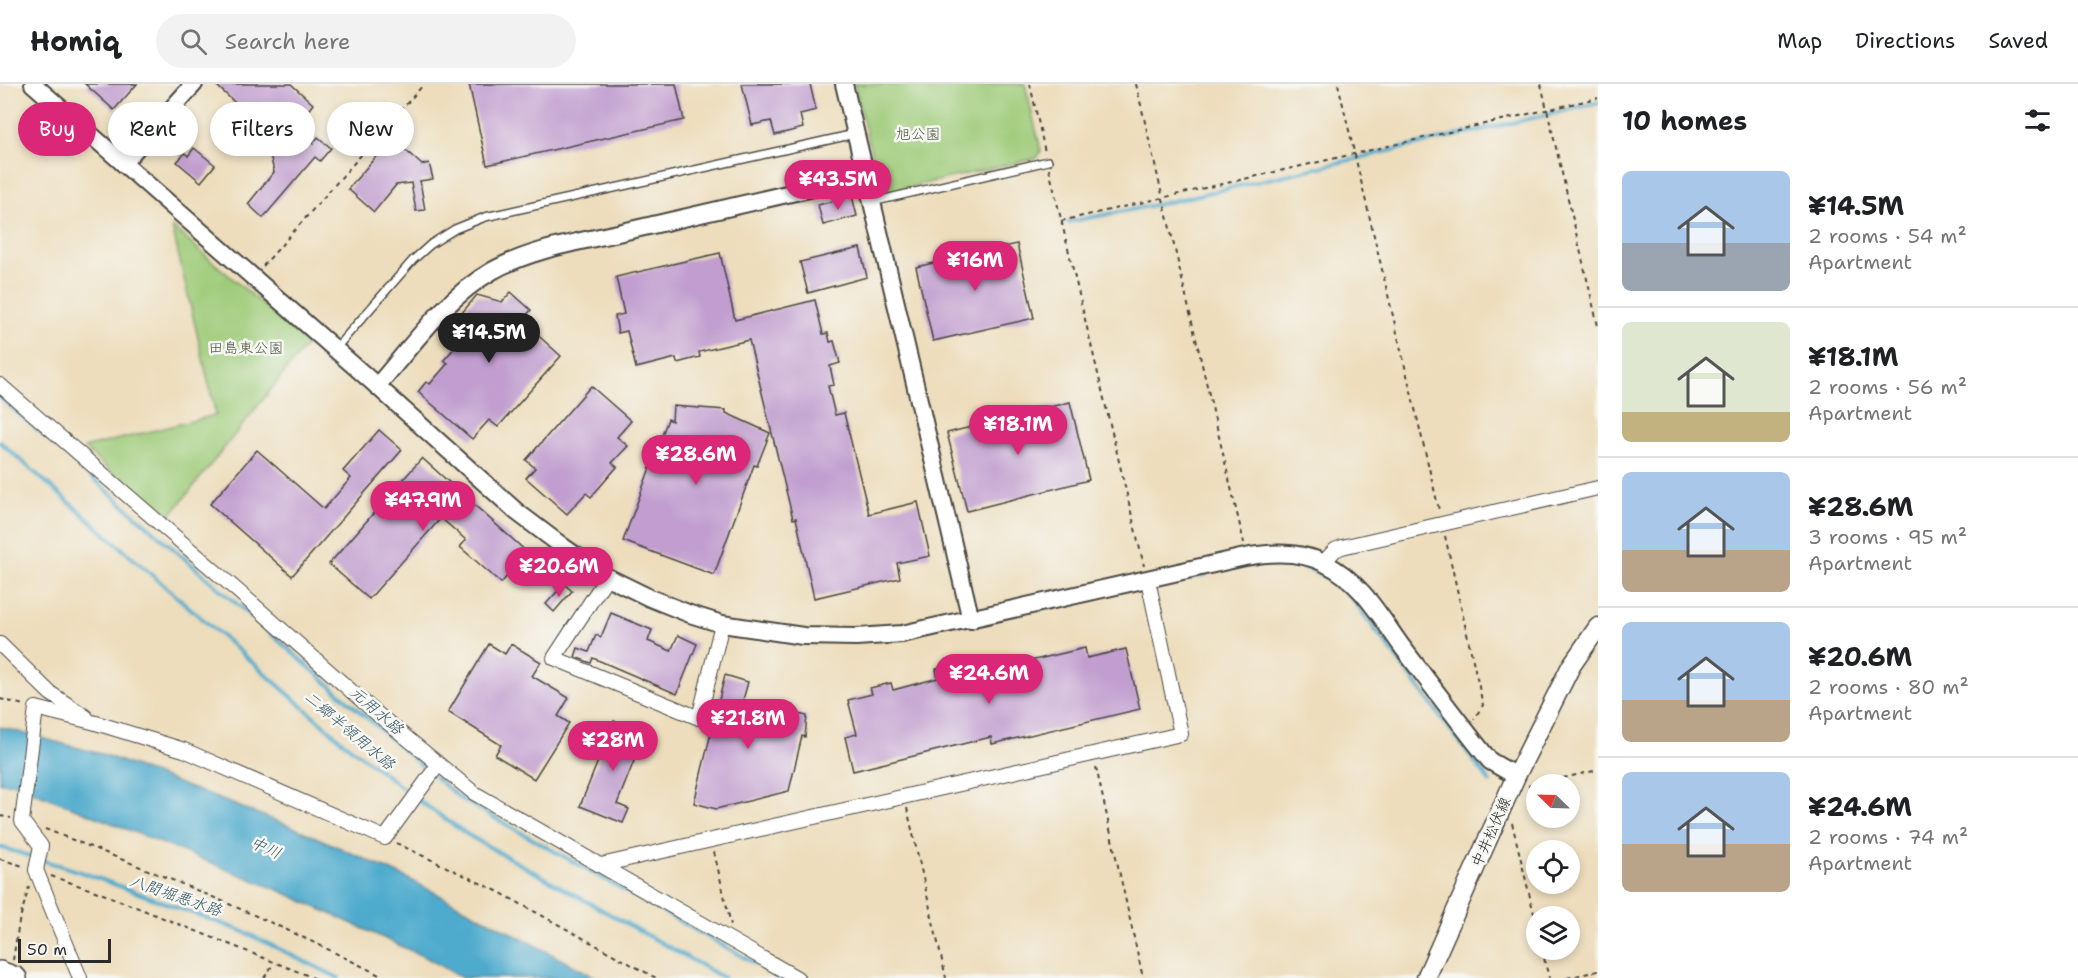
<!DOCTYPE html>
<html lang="en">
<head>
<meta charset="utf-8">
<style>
	:root { --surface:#fff; --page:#f2f2f2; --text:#202124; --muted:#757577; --line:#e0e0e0; --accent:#db2777 }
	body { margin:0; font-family:"Shantell Sans","Klee One",sans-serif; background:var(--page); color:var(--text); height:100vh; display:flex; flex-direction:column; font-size:22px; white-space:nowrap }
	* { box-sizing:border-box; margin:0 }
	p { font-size:20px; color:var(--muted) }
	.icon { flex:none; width:33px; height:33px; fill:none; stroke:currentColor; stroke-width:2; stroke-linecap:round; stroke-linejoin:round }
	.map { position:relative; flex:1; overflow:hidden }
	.details { display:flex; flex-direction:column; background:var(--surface); width:480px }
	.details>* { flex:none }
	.guide { position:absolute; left:18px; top:18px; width:570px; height:54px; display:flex; gap:12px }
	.needle { width:39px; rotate:293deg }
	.tools { position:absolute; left:1526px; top:690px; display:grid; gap:12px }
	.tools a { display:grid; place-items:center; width:54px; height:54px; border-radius:50%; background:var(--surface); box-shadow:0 3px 9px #0003; font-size:30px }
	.scale { position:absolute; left:18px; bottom:15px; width:93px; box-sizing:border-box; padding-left:6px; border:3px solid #2b2b2b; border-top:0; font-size:16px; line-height:21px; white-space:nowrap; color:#2b2b2b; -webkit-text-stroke:4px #f6f6f2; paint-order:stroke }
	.price { position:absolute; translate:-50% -51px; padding:0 14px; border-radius:21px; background:var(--accent); color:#fff; font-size:20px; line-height:39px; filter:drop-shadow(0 2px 3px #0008) }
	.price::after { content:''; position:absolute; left:50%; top:36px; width:18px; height:14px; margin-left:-9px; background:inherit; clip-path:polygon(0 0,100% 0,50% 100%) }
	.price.selected { background:#222; color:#fff }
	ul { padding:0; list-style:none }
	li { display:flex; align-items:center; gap:18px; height:150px; padding:0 24px }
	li+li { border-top:2px solid var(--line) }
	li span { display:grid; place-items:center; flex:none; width:168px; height:120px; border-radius:9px; color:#555 }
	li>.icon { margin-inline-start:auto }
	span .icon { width:72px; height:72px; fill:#fffc; stroke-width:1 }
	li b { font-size:26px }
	h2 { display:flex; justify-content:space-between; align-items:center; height:72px; padding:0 24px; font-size:26px }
	.tag { padding:0 21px; border-radius:27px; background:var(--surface); box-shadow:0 3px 9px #0003; font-size:21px; line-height:54px }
	.tag.selected { background:var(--accent); color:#fff }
	header { display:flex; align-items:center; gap:36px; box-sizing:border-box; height:84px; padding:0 30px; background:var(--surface); border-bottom:2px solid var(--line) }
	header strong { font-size:28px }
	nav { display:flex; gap:33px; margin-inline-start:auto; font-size:21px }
	.search { width:420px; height:54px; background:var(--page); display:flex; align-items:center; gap:15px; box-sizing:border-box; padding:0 21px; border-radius:33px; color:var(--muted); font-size:22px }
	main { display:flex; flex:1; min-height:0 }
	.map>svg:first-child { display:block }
</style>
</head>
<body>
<header>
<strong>Homiq</strong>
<div class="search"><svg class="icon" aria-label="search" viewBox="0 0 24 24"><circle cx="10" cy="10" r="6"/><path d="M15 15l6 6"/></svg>Search here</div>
<nav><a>Map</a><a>Directions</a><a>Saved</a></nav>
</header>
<main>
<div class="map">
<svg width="1598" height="894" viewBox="0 0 1598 894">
	<rect width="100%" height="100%" fill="#f6f6f2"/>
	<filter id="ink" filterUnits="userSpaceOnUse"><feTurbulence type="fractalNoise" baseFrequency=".0167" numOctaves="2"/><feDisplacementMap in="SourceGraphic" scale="12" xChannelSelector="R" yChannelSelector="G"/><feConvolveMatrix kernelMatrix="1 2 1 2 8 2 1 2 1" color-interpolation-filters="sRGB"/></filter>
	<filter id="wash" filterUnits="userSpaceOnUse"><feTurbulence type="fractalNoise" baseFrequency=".008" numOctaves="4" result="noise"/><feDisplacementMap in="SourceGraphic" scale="24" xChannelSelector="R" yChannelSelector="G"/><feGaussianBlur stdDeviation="1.35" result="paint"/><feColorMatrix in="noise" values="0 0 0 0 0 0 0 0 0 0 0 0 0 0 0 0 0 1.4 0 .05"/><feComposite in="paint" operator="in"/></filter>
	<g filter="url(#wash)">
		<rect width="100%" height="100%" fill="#edddbc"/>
		<g fill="#9ecb78" stroke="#647b52" stroke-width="1.5">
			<polygon points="854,0 1025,0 1041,67 1037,74 888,108 878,96"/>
			<polygon points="172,143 308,259 166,437 84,364 216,331"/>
		</g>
		<polygon fill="#4fabcd" stroke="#3d6b7c" stroke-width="1.5" points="0,643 105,671 300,746 405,793 597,894 462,894 429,875 283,808 12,699 0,699"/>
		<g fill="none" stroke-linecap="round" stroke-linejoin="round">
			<g stroke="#4fabcd" stroke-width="4">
				<polyline points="1068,138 1160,120 1598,19"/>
				<polyline points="0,313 429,688"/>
				<polyline points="0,358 342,657 412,711"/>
				<path d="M1234 484C1283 474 1313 477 1350 512L1490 698"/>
				<polyline points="1156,505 1156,502 1206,490"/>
				<polyline points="435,693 461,715 781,894"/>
				<polyline points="418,716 468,751 724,894"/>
				<polyline points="0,763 78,787 242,847 339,894"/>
				<polyline points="591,789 602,787"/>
			</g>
		</g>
		<g id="blocks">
			<g fill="#c19ecf">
				<polygon points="85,0 137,0 114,26"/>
				<polygon points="215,0 291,0 313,20 303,33 280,32 289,40 287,56 296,67 306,55 313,60 318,53 331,64 320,77 315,73 263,134 248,120 274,88 265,47"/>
				<polygon points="469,0 676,0 684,36 487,81"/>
				<polygon points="742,0 810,0 816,26 800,30 803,44 775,51 771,37 752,41"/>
				<polygon points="392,54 422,81 429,79 433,95 420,97 425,126 416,127 411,99 396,101 374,128 348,105"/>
				<polygon points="194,64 215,81 201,98 177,78 185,69 188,72"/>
				<polygon points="852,112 857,132 823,141 818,121"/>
				<polygon points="1017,160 1034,234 933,257 916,183"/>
				<polygon points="860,164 867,193 808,209 800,178"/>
				<polygon points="720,169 735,236 815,216 823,250 828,249 830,258 834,257 840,279 830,282 834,301 828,302 835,331 844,329 869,430 918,418 930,472 897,479 900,494 814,514 796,434 793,435 749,256 699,268 700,273 677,279 676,274 636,284 627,247 618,249 615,232 624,230 616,193"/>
				<polygon points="511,208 531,226 522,237 561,272 498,343 489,336 472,355 418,308 426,298 430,300 448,279 444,276 457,261 444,250 477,211 502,218"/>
				<polygon points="591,302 631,337 617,353 628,362 612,379 617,383 591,413 586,409 567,430 526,394 535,384 526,376"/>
				<polygon points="1070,318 1089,396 967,427 947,349"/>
				<polygon points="673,322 726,326 726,329 770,349 757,382 754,381 714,491 623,457 668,335 672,337"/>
				<polygon points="379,346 402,366 292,492 210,420 257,366 324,425 351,394 343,387"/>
				<polygon points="422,374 528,469 501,499 460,463 466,456 441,434 369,515 329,480"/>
				<polygon points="564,500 572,507 554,528 546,520"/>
				<polygon points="611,529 652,546 648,557 671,567 678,551 697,560 677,610 593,574 591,579 575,573 578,564 589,568 596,551 601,553"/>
				<polygon points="489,560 505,570 511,560 541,578 532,592 569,614 558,632 569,639 534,695 495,671 501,661 448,628"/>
				<polygon points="1085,564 1087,574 1126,565 1140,625 992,660 991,653 853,687 845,653 857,650 848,616 872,610 870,604 891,599 893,606 938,594 936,585 959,579 962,593"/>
				<polygon points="725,591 748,598 743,616 807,632 805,653 802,652 789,707 716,725 694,719"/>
				<polygon points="614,637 645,649 617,720 629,725 623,739 580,722"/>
			</g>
		</g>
	</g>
	<g filter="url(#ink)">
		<use href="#blocks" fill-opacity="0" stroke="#484641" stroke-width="1.5"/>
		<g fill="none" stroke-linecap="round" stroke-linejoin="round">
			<g stroke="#484641" stroke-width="10">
				<g id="service">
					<polyline points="872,118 1048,77"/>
					<polyline points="335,265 413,176 431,160 455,145 485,133 855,50"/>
				</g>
			</g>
			<g stroke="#484641" stroke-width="16">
				<g id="minor">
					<polyline points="0,301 247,515 375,628 474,709 797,894"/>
					<polyline points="1324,478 1335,466 1342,463 1598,404"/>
					<polyline points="607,493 554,574 699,634 722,540"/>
					<polyline points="0,560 50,609 86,633"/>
					<polyline points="601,781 1181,650 1148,496"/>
					<polyline points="80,894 36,786 41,762 22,737 36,624 96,639 184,666 385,754 438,681"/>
				</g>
			</g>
			<g stroke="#484641" stroke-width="20">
				<g id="tertiary">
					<path d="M33 0 377 302 517 428 562 462 607 493 650 514 690 530 722 540 803 552 856 553 902 550 1245 473C1271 468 1302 467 1326 480 1361 497 1381 534 1403 564 1432 602 1460 640 1490 677L1516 692"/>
					<polyline points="844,0 971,536"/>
					<polyline points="123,79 194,0"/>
					<path d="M377 302C412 262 445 214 492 187 533 164 585 157 631 146 709 128 787 110 865 92"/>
				</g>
			</g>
			<g stroke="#484641" stroke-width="21">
				<polyline id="secondary" points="1426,894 1516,692 1571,582 1598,543"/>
			</g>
			<g stroke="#484641" stroke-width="24">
				<polyline id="trunk" points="0,888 16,894"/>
			</g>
			<g stroke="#484641" stroke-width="2" stroke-dasharray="4.5 4.5" stroke-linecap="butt">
				<polyline points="1030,0 1045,68"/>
				<polyline points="1136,0 1244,459"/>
				<polyline points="1338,0 1439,426"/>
				<polyline points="1541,0 1598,242"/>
				<polyline points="1049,85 1144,482"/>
				<polyline points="1061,137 1598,14"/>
				<polyline points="263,182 424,0"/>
				<polyline points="1445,452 1483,621 1474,635"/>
				<polyline points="0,615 24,621"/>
				<polyline points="1096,683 1143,894"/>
				<polyline points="1528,702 1598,686"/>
				<polyline points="907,724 946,894"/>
				<polyline points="0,732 11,734"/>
				<polyline points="1512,739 1536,838"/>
				<path d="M45 745C160 790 276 837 385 894"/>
				<polyline points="396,759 497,807 656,894"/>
				<polyline points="714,768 731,841"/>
				<polyline points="0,775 23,782"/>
				<polyline points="51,792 98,808 314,894"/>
				<polyline points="1542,866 1549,894"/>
				<polyline points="13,876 19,838 29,803"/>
				<polyline points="264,894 274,879"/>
				<polyline points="1567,894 1598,887"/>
			</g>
			<use href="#service" stroke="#fff" stroke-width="7"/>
			<use href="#minor" stroke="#fff" stroke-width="14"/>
			<use href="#tertiary" stroke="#fff" stroke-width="16"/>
			<use href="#secondary" stroke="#fff" stroke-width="18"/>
			<use href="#trunk" stroke="#fff" stroke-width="21"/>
		</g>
	</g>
	<g text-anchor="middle" stroke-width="5" stroke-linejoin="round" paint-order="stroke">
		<g font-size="15" fill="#4e5b42" stroke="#f6f6f2">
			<text x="918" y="55">旭公園</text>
			<text x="246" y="269">田島東公園</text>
		</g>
		<g font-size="15" fill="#2b2b2b" stroke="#f6f6f2">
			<text transform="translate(1491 748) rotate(-66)" y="5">中井松伏線</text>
		</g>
		<g font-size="16" font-style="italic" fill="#385864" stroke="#f6f6f2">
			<text transform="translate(377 626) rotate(41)" y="6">元用水路</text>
			<text transform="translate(350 646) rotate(40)" y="6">二郷半領用水路</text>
			<text transform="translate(266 763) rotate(25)" y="6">中川</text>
			<text transform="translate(176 811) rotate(19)" y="6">八間堀悪水路</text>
		</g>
	</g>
</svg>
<div class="tools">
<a><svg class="needle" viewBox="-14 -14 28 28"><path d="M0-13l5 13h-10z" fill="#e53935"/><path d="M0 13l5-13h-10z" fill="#757577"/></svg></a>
<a><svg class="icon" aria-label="locate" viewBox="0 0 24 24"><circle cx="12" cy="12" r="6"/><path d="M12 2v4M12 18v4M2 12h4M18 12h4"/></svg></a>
<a><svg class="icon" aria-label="layers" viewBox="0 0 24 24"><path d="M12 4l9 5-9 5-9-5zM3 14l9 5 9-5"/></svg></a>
</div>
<div class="scale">50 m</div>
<b class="price" style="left:838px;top:127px">¥43.5M</b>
<b class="price" style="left:975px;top:208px">¥16M</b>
<b class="price selected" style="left:489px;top:280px">¥14.5M</b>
<b class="price" style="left:1018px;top:372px">¥18.1M</b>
<b class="price" style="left:696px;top:402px">¥28.6M</b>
<b class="price" style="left:423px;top:448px">¥47.9M</b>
<b class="price" style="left:559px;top:514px">¥20.6M</b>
<b class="price" style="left:989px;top:621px">¥24.6M</b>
<b class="price" style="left:748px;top:666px">¥21.8M</b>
<b class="price" style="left:613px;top:688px">¥28M</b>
<div class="guide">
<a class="tag selected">Buy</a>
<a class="tag">Rent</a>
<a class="tag">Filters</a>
<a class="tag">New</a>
</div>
</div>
<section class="details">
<h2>10 homes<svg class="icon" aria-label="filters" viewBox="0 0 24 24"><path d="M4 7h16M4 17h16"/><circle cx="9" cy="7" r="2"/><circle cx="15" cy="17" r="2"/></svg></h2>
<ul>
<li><span style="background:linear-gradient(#a9c7e8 60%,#9aa5b1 0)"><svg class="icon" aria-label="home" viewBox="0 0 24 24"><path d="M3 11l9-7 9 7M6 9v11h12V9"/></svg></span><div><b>¥14.5M</b><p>2 rooms · 54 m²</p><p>Apartment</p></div></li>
<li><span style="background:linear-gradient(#dfe7d0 75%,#c2b280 0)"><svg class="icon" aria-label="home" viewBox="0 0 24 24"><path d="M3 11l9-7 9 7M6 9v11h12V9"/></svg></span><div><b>¥18.1M</b><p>2 rooms · 56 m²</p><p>Apartment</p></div></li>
<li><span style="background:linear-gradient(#a9c7e8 65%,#b9a48a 0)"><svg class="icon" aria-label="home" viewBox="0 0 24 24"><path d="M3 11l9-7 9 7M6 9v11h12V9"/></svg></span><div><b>¥28.6M</b><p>3 rooms · 95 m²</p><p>Apartment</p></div></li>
<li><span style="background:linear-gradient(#a9c7e8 65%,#b9a48a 0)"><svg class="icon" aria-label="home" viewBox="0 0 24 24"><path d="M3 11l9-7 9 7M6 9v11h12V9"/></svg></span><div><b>¥20.6M</b><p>2 rooms · 80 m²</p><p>Apartment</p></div></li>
<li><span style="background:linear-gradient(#a9c7e8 60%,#b9a48a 0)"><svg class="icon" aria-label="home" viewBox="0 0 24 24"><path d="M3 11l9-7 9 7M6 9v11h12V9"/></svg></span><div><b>¥24.6M</b><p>2 rooms · 74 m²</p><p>Apartment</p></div></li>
</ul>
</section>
</main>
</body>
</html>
